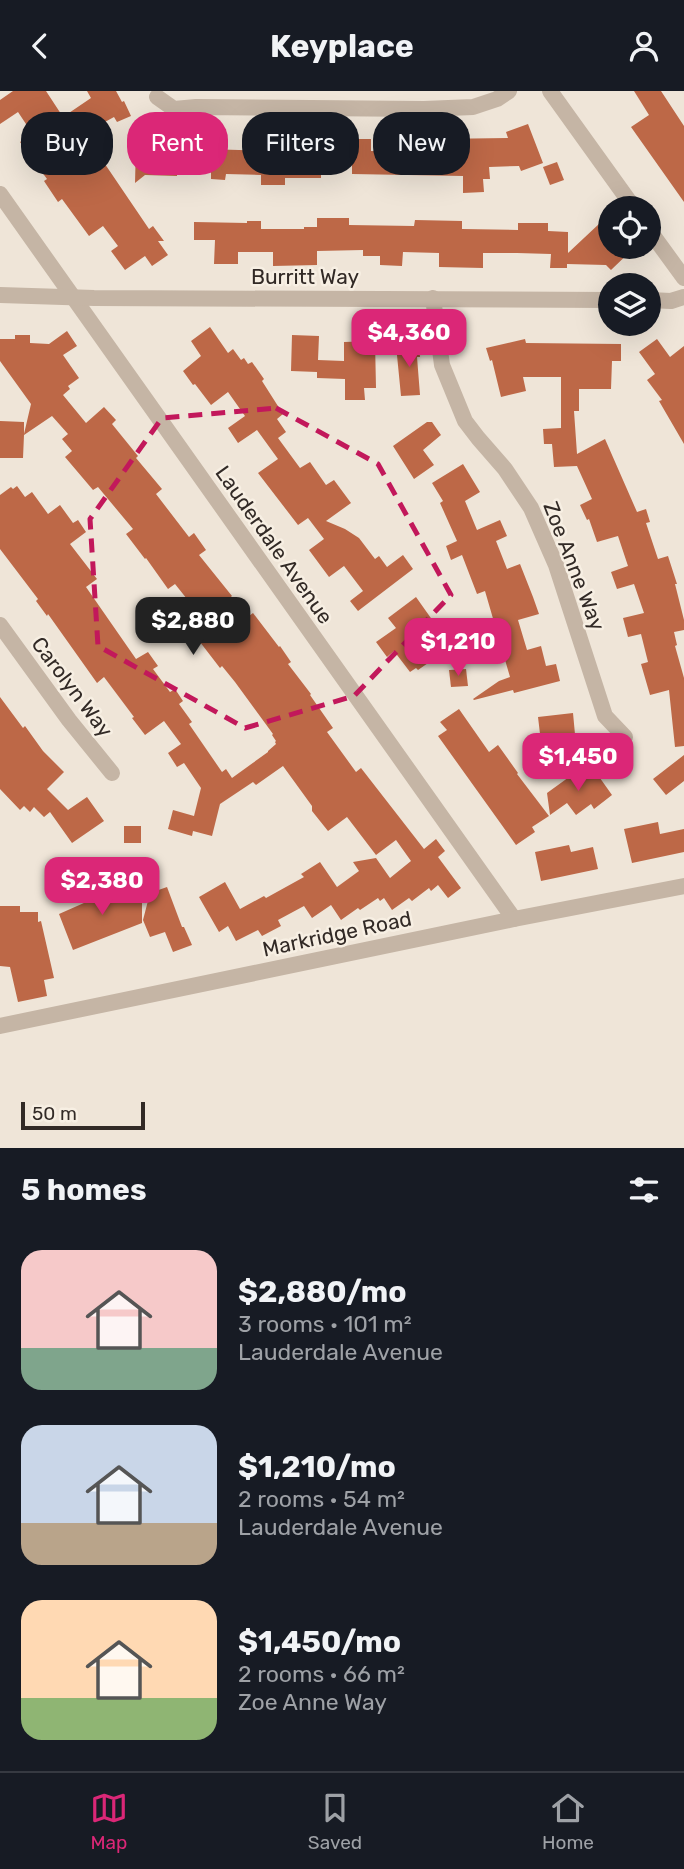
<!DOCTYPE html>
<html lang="en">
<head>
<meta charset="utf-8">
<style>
	:root { --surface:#171b24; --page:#20242c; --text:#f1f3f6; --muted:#9ea1a6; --line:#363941; --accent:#db2777 }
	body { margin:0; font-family:Rubik,sans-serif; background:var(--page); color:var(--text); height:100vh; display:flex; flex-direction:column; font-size:26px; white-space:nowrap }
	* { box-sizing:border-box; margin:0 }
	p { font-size:23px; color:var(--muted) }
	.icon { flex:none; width:38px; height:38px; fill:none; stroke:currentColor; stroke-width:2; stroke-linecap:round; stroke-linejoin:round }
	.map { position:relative; height:1057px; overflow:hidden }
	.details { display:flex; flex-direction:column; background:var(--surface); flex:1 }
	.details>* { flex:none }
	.top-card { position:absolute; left:21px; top:21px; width:642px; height:63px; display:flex; gap:14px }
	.controls { position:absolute; left:598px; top:105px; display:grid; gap:14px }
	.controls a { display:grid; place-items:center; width:63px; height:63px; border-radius:50%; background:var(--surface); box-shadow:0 7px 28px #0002; font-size:35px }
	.scale { position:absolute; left:21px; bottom:18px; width:124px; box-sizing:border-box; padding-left:7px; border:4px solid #322a26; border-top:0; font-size:19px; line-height:24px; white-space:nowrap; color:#322a26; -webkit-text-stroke:5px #f7efe3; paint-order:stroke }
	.price { position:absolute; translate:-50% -60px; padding:0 16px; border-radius:14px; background:var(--accent); color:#fff; font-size:23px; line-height:46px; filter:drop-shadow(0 2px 4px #0008) }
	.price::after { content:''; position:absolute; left:50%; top:42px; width:21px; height:16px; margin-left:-10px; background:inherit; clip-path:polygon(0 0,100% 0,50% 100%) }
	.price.selected { background:#222; color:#fff }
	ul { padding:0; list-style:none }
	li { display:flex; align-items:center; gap:21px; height:175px; padding:0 21px }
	li span { display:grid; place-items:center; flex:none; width:196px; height:140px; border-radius:21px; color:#555 }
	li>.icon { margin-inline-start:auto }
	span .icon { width:84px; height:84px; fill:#fffc; stroke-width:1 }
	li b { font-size:30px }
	h2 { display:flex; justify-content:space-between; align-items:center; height:84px; padding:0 21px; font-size:30px }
	.tag { padding:0 24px; border-radius:28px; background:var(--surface); box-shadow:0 7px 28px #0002; font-size:24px; line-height:63px }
	.tag.selected { background:var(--accent); color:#fff }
	header { display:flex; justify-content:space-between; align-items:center; height:91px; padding:0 21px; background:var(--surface); font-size:32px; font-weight:700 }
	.menu { display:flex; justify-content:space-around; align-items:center; height:98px; border-top:2px solid var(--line); background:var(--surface); font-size:19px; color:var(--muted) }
	.menu a { display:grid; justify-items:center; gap:4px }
	.menu .selected { color:var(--accent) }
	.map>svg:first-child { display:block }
</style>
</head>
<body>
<header><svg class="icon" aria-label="back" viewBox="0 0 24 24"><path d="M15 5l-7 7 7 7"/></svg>Keyplace<svg class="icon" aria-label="person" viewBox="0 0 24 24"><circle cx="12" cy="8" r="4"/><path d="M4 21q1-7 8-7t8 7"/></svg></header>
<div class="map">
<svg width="684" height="1057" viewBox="0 0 684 1057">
	<rect width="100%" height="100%" fill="#efe5d8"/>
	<g fill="#bd6847">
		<polygon points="13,0 46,0 63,26 91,7 87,0 116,0 122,11 124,10 131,25 117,31 114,26 83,43 83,47 74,51 90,51 149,138 153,135 164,150 158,150 168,164 152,175 145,165 125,179 111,160 118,155 103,135 89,145 62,108 58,111 44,90 47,88 20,51 32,42 18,21 0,33 0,9"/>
		<polygon points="634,0 661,0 684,35 684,111 631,36 649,24"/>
		<polygon points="528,33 543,72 521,80 519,75 489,76 490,88 483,88 484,101 463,102 463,85 352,83 352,65 321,64 321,87 285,87 285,94 261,94 261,84 226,83 225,89 211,88 211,81 177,80 177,85 145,84 135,92 136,53 153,53 154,44 205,45 205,58 269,60 270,45 332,46 340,46 340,48 371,48 371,60 437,62 437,48 508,47 506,41"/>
		<polygon points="557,71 564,89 550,94 543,76"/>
		<polygon points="317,127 349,127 349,134 414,135 415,129 462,130 462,138 518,139 518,132 548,132 548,140 568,141 568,162 600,132 611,143 611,156 635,156 611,179 606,174 567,173 567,177 550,177 551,163 517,162 483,162 483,177 439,176 439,162 403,161 402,175 380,174 380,165 363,165 363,159 317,160 317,174 273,175 273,161 238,161 238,173 214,173 215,149 194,149 194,131 247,132 247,130 261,130 261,138 304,138 304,136 317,136"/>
		<polygon points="210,236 228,262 233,258 241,269 244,267 248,273 252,271 264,288 262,290 283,323 277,328 286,341 278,347 300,377 310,371 326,394 334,389 351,412 326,430 345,438 359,447 375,468 379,465 387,476 403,464 413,478 358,520 350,510 363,500 344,475 329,486 309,459 324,448 308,427 298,434 258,382 278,368 257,339 238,352 228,337 245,325 228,301 211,314 195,293 193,294 183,280 201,265 191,250"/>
		<polygon points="67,240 77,255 63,264 79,287 68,295 70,298 63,304 86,332 104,316 116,329 112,333 138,365 136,367 162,398 156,403 189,446 194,442 206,459 199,464 232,505 225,511 241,531 253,522 279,556 280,555 291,571 288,573 311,603 310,604 333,637 327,641 356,681 361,677 424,758 436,748 445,760 438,766 461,797 448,807 438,794 431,800 429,797 412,810 409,807 392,819 384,807 380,810 378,807 360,819 358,817 341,829 331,814 312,827 304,815 278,829 281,835 262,845 258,839 236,850 228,835 219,841 199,806 225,791 240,818 264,805 266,807 304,786 301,783 320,771 337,796 359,780 353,771 376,767 390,787 411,770 396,749 376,764 347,726 328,740 312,720 312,715 283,675 256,694 253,691 220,713 212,745 193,740 192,745 168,738 173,719 194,725 201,697 184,672 177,676 168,662 181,653 164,630 145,644 132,627 134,626 104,586 97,592 48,523 47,525 36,510 38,508 0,458 0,404 11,396 13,398 17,395 25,406 32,401 48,423 60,414 73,432 78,429 86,441 70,453 97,488 86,496 136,568 148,561 158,575 153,578 170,601 175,598 183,610 179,613 192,631 189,633 222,681 226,678 232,687 268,661 268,660 276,653 275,651 276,650 272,644 273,643 235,591 222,575 220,577 200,551 202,549 200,546 202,545 187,525 195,518 175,493 168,498 146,467 145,468 126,443 133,438 98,396 93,399 65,366 72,360 62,348 68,343 52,325 24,344 23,367 0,367 0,330 24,331 24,343 31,313 0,270 0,248 15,248 15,244 30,244 30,252 49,253"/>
		<polygon points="292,244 319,245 318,269 344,270 344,251 375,250 376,297 364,297 365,309 345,309 345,288 317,287 317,281 291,280"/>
		<polygon points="525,248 526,252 621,253 621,270 612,270 611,298 579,298 579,320 574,320 577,363 605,348 637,421 646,418 650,431 646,432 658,468 668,465 677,493 675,493 684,529 684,539 674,541 677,554 675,555 684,587 684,655 675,656 669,599 650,604 641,573 648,571 641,543 628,546 623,527 644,522 634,493 617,498 611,481 628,475 618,445 597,451 589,428 587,429 580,414 592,408 577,375 554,376 552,353 544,353 543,338 561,337 561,286 523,286 526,300 501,306 492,269 490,270 486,257"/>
		<polygon points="657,248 670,266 684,255 684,353 659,310 662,309 647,289 655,283 639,261"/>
		<polygon points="419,252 420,266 417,266 420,304 401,305 396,254"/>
		<polygon points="427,331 432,331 441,344 423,359 434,374 414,388 393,355"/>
		<polygon points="463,373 480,401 465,410 477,439 500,429 507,445 496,450 507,478 520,473 533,506 539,523 518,529 527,559 541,555 546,575 556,573 560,590 514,602 513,599 474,609 473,608 499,590 510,586 485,500 477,503 462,464 451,469 446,455 457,450 440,412 443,410 432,392"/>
		<polygon points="416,506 433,530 425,536 444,561 418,579 416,577 410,581 394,560 387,566 376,551 396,537 388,527"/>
		<polygon points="466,578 468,595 451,596 449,579"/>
		<polygon points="0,606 23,637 25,635 43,660 64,681 47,698 68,719 87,706 104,730 72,752 50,721 44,726 34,716 30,721 24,715 20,719 0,698"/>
		<polygon points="459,618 489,661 498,654 518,682 517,683 549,725 532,736 535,741 516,754 438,645 447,639 440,631"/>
		<polygon points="573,622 576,654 558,656 565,666 543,668 538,626"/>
		<polygon points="684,664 684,690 666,704 653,688"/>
		<polygon points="595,680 612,704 594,718 591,713 576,724 567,712 550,724 547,702 576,681 582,689"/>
		<polygon points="658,731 660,743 684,738 684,761 632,772 624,738"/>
		<rect x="124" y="735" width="17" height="17"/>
		<polygon points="569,754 571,761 593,756 598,778 541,790 535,761"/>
		<polygon points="113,791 120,810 142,801 142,832 73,859 59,823 102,804 99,796"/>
		<polygon points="167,796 182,836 184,836 192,854 173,861 165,841 150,846 143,829 150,802"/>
		<polygon points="0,815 20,815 20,821 38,821 38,831 41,830 54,887 44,889 47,905 18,911 10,876 0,875"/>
	</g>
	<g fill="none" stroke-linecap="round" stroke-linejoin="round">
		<g stroke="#c5b5a5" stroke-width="16">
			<polyline points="550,0 634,117"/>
			<polyline points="157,6 174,18 196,16 424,18 473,16 497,8 509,0"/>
			<polyline points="0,103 514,828"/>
			<polyline points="649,139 684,187"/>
			<polyline points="0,204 94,207 611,209"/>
			<polyline points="433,207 442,274 465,330 478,347 505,378 531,417 556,474 605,625 625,646"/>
			<polyline points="649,209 671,210 684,206"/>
			<polyline points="0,534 69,629 112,682"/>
			<polyline points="0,935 514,828 684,795"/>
		</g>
	</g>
	<path fill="none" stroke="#c2185b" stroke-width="5" stroke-dasharray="14 9" stroke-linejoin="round" d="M276 317 378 373 451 504 354 605 245 637 98 555 90 428 162 327Z"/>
	<g text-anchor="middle" stroke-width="5" stroke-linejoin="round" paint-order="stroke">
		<g font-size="21" fill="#322a26" stroke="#f7efe3">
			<text x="305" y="193">Burritt Way</text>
			<text transform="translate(274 454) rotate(55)" y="7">Lauderdale Avenue</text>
			<text transform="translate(574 475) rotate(69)" y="7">Zoe Anne Way</text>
			<text transform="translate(72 596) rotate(53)" y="7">Carolyn Way</text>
			<text transform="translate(337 843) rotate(-12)" y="7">Markridge Road</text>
		</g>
	</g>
</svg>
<div class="controls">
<a><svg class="icon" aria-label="locate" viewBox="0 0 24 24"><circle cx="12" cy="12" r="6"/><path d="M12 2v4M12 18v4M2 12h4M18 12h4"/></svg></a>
<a><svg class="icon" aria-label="layers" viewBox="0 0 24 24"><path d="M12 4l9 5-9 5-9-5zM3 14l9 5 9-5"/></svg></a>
</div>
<div class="scale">50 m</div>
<b class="price" style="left:409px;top:278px">$4,360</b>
<b class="price selected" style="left:193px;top:566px">$2,880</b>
<b class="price" style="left:458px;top:587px">$1,210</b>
<b class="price" style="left:578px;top:702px">$1,450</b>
<b class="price" style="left:102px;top:826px">$2,380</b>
<div class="top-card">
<a class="tag">Buy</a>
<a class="tag selected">Rent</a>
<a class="tag">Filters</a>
<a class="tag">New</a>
</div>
</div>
<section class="details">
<h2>5 homes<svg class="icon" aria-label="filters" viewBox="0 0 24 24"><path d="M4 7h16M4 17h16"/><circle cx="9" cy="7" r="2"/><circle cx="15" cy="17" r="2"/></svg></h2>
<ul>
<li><span style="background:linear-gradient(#f6c9c9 70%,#7fa58c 0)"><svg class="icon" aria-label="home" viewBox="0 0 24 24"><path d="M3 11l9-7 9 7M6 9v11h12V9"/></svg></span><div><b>$2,880/mo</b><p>3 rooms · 101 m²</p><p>Lauderdale Avenue</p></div></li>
<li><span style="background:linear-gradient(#c9d6e8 70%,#b9a48a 0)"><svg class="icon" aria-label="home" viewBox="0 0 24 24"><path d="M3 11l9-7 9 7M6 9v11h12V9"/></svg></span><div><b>$1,210/mo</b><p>2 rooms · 54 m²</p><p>Lauderdale Avenue</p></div></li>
<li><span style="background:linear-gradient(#ffd9b3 70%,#8fb573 0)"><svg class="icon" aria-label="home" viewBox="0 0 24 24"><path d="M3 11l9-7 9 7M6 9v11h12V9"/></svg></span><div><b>$1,450/mo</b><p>2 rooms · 66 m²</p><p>Zoe Anne Way</p></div></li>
</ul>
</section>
<nav class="menu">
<a class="selected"><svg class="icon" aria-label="map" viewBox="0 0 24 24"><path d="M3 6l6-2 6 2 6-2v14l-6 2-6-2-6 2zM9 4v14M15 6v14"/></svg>Map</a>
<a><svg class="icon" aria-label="saved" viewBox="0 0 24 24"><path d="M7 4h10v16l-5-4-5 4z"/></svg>Saved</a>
<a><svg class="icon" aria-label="home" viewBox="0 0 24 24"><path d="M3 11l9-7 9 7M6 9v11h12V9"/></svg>Home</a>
</nav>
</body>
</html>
